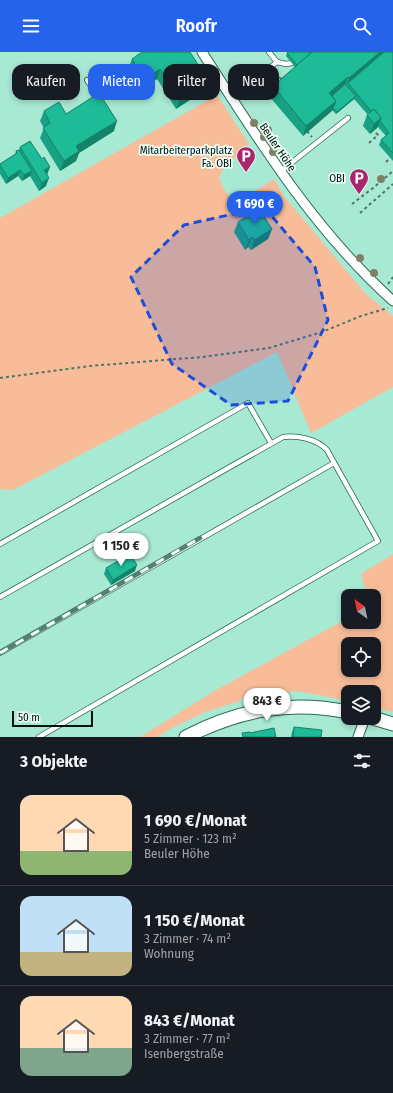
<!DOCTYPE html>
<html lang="de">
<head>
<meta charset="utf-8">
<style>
	:root { --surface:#171b24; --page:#20242c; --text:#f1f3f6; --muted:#9ea1a6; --line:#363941; --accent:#2563eb }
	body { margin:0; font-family:"Fira Sans Condensed",sans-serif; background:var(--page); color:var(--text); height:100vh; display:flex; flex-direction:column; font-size:15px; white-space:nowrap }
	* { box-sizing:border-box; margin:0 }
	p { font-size:13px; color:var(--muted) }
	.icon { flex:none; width:22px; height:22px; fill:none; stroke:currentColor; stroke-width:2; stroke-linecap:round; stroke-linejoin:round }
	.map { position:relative; height:685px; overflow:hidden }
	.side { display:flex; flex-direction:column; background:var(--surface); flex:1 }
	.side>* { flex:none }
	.hud { position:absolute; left:12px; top:12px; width:369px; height:36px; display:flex; gap:8px }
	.needle { width:26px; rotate:327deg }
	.buttons { position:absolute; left:341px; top:537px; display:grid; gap:8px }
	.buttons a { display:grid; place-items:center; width:40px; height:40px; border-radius:8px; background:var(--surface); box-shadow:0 2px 6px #0003; font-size:20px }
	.scale { position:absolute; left:12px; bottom:10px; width:81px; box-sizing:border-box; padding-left:4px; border:2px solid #00120c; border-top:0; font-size:11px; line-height:14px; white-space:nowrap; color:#00120c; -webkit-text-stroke:3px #ecfff8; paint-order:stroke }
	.price { position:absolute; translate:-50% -34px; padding:0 9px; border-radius:14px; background:#fff; color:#222; font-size:13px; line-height:26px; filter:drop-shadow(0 1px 2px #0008) }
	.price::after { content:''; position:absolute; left:50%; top:24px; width:12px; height:9px; margin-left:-6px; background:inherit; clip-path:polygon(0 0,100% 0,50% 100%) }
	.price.on { background:var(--accent); color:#fff }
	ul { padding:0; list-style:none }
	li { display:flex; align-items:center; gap:12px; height:100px; padding:0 20px }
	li+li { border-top:1px solid var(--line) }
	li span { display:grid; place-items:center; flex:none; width:112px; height:80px; border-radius:12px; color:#555 }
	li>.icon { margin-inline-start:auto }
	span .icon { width:48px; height:48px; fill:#fffc; stroke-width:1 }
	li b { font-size:17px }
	h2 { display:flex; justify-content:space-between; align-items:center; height:48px; padding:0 20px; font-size:17px }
	.pill { padding:0 14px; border-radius:12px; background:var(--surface); box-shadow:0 2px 6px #0003; font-size:14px; line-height:36px }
	.pill.on { background:var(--accent); color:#fff }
	header { display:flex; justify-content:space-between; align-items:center; height:52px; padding:0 20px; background:var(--accent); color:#fff; font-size:18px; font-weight:600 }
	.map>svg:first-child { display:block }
</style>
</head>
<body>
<header><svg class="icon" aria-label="menu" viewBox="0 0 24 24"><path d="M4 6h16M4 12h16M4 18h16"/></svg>Roofr<svg class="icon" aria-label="search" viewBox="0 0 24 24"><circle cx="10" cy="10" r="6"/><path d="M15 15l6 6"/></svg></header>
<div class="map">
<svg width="393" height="685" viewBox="0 0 393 685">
	<rect width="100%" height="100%" fill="#a8e9d4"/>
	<g fill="#f8bc98" fill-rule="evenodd">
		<polygon points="217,43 249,92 223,117 219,126 225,139 235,151 274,127 283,143 366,242 393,264 393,335 311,381 277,300 13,438 0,437 0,166"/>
		<polygon points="243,53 277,102 277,104 275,104 243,56"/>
		<path d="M393 502V660L374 655V640H348V649L298 639 268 641 240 647V649L205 660 172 676 157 685H140L216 638 348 566V570H374V544H367L361 522ZM348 592H374V618H348Z"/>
	</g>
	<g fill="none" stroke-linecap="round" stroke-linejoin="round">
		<g stroke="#286857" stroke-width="6">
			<g id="lane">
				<polyline points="269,0 277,10"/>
				<polyline points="87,28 97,43 95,45"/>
				<polyline points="232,47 277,10 286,12 292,11"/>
				<polyline points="280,120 348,66"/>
				<polyline points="0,492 248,351 271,391"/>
				<path d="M0 545 283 385C297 383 317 387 327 398L378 489 39 685"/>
				<polyline points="0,601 334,411"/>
			</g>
		</g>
		<g stroke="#286857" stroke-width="11">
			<g id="street">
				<path d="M202 0C259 89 314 178 393 249"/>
				<polyline points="358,685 365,666"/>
			</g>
		</g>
		<g stroke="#286857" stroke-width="15">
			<g id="secondary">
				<polyline points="373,666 393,672"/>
				<path d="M186 685C238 658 290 648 348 660"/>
			</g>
		</g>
		<g stroke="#4e7568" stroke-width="2" stroke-dasharray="3 3" stroke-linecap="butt">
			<polyline points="275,21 282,28"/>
			<polyline points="307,79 312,85"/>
			<polyline points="369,91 378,83 374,79"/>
			<polyline points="386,110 390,106"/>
			<polyline points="352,152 373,136 393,119"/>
			<polyline points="360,161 393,132"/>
			<polyline points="388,232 393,225"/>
			<polyline points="0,326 90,314 202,305 269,296 322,280 361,264 388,256"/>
		</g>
		<use href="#lane" stroke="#fff" stroke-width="4.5"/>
		<use href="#street" stroke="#fff" stroke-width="9"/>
		<use href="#secondary" stroke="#fff" stroke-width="13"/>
		<g stroke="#557f71" stroke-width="4.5">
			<polyline id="rail" points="0,601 200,486"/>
		</g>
		<use href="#rail" stroke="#ecfff8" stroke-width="3" stroke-dasharray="9" stroke-linecap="butt"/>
	</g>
	<g fill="#7d8267">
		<circle cx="208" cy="33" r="4"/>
		<circle cx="254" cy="71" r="4"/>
		<circle cx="268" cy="78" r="4"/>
		<circle cx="264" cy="85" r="4"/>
		<circle cx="273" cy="100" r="4"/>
		<circle cx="381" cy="127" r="4"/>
		<circle cx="360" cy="206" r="4"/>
		<circle cx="374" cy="221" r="4"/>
	</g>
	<g fill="#19a183">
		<polygon points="393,0 393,109 379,93 381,88 386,84 378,75 377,76 370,82 363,74 367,63 368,63 354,47 336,62 332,58 303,84 269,44 273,34 295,15 286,4 287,1"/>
		<polygon points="132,7 208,28 205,38 176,57 157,27 140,38 128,17"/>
		<polygon points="44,59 66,62 114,79 79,101 76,109 60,119 40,86 44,76 40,69"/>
		<polygon points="20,95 47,123 46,134 39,139 30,124 22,129 18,124 6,132 0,122 0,112 15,103 16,99 19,98"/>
		<polygon points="238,170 272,177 268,187 251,198 248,195 245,198 234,180"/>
		<polygon points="106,516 135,519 111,533 104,522"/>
		<polygon points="294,675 321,685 291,685 292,680"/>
	</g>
	<g fill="#14836a">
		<polygon points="380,0 389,0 348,31 349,26"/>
		<polygon points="160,17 157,27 140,38 144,27"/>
		<polygon points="348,25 344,35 328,49 329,41"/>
		<polygon points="208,28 205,38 176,57 180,47"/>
		<polygon points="356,44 354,47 336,62 337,60"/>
		<polygon points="336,49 332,59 303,84 306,74"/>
		<polygon points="381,66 377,76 370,82 374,72"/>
		<polygon points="117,69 114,79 79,101 76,109 60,119 64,109 76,94"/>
		<polygon points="50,115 47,123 44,118"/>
		<polygon points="20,118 18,124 6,132 8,126"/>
		<polygon points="32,119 30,124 22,129 24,123"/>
		<polygon points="49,126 46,134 39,139 42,131"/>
		<polygon points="272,177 268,187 251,198 254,188"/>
		<polygon points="252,185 248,195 245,198 249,188"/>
		<polygon points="137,513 135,519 111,533 113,528"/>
	</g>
	<g fill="#1dbb98" stroke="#14836a">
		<polygon points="142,0 190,0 208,28 180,47 160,17 144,27 132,7"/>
		<polygon points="288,0 312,0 297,13 287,1"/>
		<polygon points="312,0 380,0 349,26 348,25 329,41 336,49 306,74 273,34"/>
		<polygon points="384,0 393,0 393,101 381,88 389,81 380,69 381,66 374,57 371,59 348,31"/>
		<polygon points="345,32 356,44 337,60 333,56 336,49 332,44"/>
		<polygon points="99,41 117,69 76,94 79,99 64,109 43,76 50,71 44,59 59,50 66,62"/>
		<polygon points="374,57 381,66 374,72 367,63"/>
		<polygon points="30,89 42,107 44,105 50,115 44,118 49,126 42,131 20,95"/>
		<polygon points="19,98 32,119 24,123 20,118 8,126 0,113 0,112 17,101 16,99"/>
		<polygon points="259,157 272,177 254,188 252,185 249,188 238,170"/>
		<polygon points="130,502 137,513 113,528 106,516"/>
		<polygon points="294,675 322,678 321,685 293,685"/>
		<polygon points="274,676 276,685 243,685 242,681 250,680 250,681"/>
	</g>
	<path fill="#1d4ed8" fill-opacity="0.2" stroke="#1d4ed8" stroke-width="3" stroke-dasharray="8 5" stroke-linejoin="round" d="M264 155 315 215 328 268 288 349 231 353 172 312 131 225 184 173Z"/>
	<defs>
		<g id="parking-pin" transform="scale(1)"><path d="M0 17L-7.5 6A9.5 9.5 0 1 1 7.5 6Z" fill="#ab256e" stroke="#ecfff8"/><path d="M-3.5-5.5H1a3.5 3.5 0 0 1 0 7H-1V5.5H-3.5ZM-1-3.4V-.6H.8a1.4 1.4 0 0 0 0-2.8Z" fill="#fff"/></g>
	</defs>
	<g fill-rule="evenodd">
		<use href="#parking-pin" x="246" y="104"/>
		<use href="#parking-pin" x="359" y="126"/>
	</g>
	<g text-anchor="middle" stroke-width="3.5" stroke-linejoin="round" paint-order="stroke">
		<g font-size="11" fill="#00120c" stroke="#ecfff8">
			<text transform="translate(278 95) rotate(56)" y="4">Beuler Höhe</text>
		</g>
		<g font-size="11" fill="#00120c" stroke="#ecfff8" text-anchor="end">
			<text x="232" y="102">Mitarbeiterparkplatz<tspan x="232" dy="13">Fa. OBI</tspan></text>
			<text x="345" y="130">OBI</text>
		</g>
	</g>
</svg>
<div class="buttons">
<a><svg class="needle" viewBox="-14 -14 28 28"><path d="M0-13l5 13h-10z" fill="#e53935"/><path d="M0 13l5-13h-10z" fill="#9ea1a6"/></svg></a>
<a><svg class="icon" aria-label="locate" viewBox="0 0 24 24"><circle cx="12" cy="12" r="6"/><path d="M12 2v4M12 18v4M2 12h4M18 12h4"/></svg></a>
<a><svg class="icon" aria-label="layers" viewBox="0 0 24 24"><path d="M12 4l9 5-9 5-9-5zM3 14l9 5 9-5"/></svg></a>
</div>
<div class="scale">50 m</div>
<b class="price on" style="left:255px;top:173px">1 690 €</b>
<b class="price" style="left:121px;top:515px">1 150 €</b>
<b class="price" style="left:267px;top:670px">843 €</b>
<div class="hud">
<a class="pill">Kaufen</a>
<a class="pill on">Mieten</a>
<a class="pill">Filter</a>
<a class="pill">Neu</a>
</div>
</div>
<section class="side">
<h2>3 Objekte<svg class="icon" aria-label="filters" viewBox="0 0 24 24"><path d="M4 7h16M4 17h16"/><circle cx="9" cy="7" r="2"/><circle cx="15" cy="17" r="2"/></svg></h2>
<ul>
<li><span style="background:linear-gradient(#ffd9b3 70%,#8fb573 0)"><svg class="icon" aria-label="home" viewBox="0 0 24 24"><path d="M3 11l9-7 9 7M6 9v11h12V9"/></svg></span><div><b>1 690 €/Monat</b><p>5 Zimmer · 123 m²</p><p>Beuler Höhe</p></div></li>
<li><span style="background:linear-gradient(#bfe0f5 70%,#c2b280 0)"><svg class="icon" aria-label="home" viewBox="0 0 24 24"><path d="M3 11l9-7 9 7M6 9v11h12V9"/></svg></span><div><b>1 150 €/Monat</b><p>3 Zimmer · 74 m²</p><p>Wohnung</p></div></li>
<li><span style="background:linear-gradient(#ffd9b3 65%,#7fa58c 0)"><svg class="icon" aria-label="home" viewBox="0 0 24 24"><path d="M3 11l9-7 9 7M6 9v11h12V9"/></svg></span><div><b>843 €/Monat</b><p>3 Zimmer · 77 m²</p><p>Isenbergstraße</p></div></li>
</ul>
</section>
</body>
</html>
